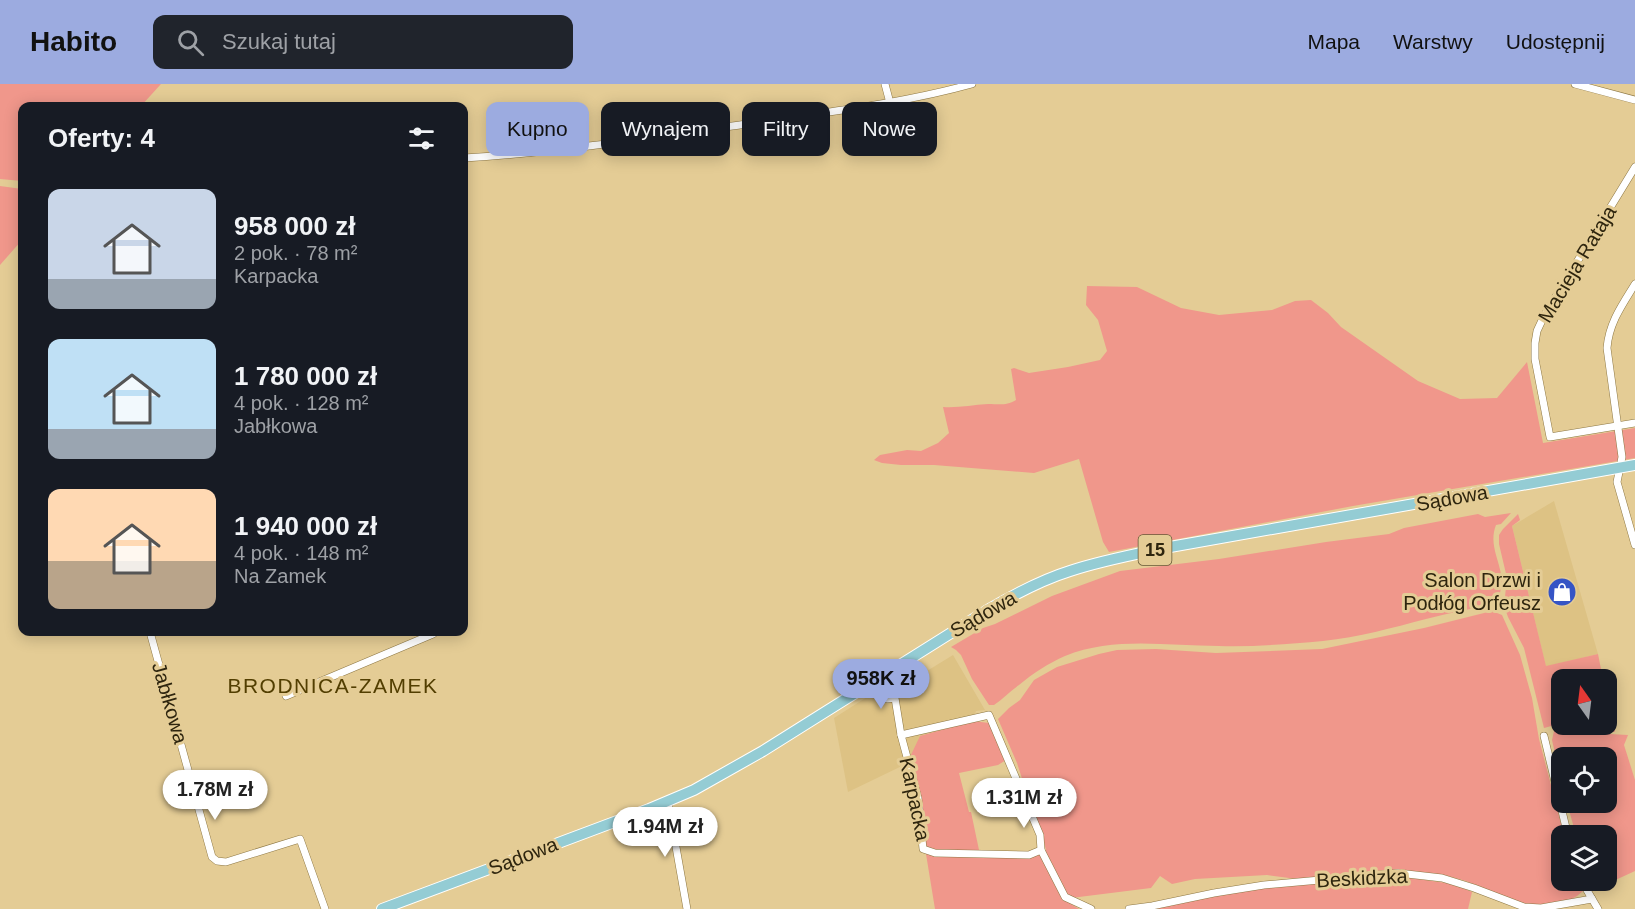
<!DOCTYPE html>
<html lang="pl">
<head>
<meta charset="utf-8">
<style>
	:root { --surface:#171b24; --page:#20242c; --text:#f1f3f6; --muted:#9ea1a6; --accent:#9cabe0 }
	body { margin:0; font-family:Helvetica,sans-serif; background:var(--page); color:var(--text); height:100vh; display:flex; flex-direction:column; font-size:22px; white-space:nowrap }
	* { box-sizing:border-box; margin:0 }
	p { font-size:20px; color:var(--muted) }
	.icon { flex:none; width:33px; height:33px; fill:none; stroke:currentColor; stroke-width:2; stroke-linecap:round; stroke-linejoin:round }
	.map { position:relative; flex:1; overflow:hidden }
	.side { position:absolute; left:18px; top:18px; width:450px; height:534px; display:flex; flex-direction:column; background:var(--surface); border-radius:12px; box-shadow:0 3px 15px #0003 }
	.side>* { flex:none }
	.hud { position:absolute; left:486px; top:18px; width:570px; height:54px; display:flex; gap:12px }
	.needle { width:39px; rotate:346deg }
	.buttons { position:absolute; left:1551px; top:585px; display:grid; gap:12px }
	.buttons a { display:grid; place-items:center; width:66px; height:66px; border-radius:12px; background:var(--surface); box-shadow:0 3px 15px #0003; font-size:30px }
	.price { position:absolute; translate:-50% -51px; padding:0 14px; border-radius:21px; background:#fff; color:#222; font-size:20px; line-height:39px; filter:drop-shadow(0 2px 3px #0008) }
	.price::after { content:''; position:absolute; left:50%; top:36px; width:18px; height:14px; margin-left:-9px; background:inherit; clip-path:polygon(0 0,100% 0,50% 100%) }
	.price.on { background:var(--accent); color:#111 }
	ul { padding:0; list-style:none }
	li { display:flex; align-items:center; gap:18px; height:150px; padding:0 30px }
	li span { display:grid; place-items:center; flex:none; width:168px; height:120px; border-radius:12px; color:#555 }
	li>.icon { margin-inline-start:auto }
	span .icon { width:72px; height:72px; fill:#fffc; stroke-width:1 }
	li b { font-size:26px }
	h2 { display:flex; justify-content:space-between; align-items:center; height:72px; padding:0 30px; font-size:26px }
	.chip { padding:0 21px; border-radius:12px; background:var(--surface); box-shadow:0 3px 15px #0003; font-size:21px; line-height:54px }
	.chip.on { background:var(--accent); color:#111 }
	header { display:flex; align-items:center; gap:36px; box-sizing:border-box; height:84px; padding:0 30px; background:var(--accent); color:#111 }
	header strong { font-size:28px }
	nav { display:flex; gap:33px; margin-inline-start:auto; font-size:21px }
	.search { width:420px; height:54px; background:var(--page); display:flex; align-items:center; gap:15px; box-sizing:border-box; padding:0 21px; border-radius:12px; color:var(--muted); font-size:22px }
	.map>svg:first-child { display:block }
</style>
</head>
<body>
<header>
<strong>Habito</strong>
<div class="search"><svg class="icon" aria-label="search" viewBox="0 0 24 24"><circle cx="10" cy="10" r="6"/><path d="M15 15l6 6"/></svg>Szukaj tutaj</div>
<nav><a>Mapa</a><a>Warstwy</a><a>Udostępnij</a></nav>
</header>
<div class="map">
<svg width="1635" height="825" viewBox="0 0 1635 825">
	<rect width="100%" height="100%" fill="#e4cc95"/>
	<g fill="#ddc284">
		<polygon points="1554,417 1598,570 1546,583 1512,442"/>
		<polygon points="953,571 985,626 976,627 973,637 909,675 904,681 848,708 834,634 889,599 896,606"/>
	</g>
	<g fill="#f0978b">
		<polygon points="0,0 161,0 141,22 22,22 22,97 0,95"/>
		<polygon points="0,102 22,105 22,156 0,181"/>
		<path d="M1087 202 1137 203 1181 224 1219 231 1272 226 1295 217 1311 216 1328 229 1341 243 1418 297 1460 315 1497 314 1527 278 1543 359 1635 344V374L1353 422 1109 468 1103 458 1079 375 1034 389 934 381H901L882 379 874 376 880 371 907 366 921 367 938 359 949 349 943 323C958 324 972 321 988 320 999 320 1006 322 1016 316L1011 285 1014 284 1029 289 1068 283 1100 276 1107 267 1098 236 1086 221Z"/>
		<path d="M1511 429 1501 440 1496 441C1489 459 1498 473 1501 490 1503 500 1500 510 1497 520 1473 524 1449 529 1426 535 1392 544 1359 553 1323 557 1288 560 1254 563 1219 562 1167 562 1114 552 1065 572 1049 579 1032 590 1019 601 1010 607 1003 615 994 621H989L972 595 961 571 956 566 951 563 983 544 995 540 1052 512 1120 487 1219 475 1326 458 1389 450 1404 444 1478 430 1485 433Z"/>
		<polygon points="1518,430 1520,436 1512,442 1546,582 1598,570 1603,595 1562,596 1562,640 1606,640 1607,609 1615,648 1555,641 1544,644 1524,564 1508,533 1504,522 1507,494 1499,460 1499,451 1503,445"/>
		<polygon points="1492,527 1502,531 1520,571 1532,614 1539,655 1564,751 1562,752 1562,796 1578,797 1583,807 1577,812 1570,816 1550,821 1530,821 1513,818 1466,797 1448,792 1396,787 1379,787 1297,795 1267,791 1195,795 1172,800 1160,792 1151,804 1063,815 1079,825 935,825 926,770 1033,773 1046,766 1040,743 1028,713 1017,679 998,635 1009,624 1020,616 1034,596 1057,583 1099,570 1117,566 1156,565 1216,569 1322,565 1424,544"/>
		<polygon points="973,637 989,639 1006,676 998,681 959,689 969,728 971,728 979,766 942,767 927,763 924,756 909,675 920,652"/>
		<polygon points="1554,647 1628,651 1624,661 1635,696 1635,787 1598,804 1588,797 1606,796 1606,752 1576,751 1567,719 1606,718 1606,674 1562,674 1561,696 1552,656"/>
		<polygon points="1397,792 1453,800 1472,808 1468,825 1149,825 1220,810 1274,803"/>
	</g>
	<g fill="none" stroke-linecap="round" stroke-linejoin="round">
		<g stroke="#8d7743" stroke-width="8">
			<g id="minor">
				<polyline points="885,0 890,19"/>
				<polyline points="1575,0 1635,16"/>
				<path d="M464 74C561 68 656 53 753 39 826 28 900 20 972 0"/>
				<polyline points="1635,83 1544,232 1537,247 1535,259 1535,275 1550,353 1635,339"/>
				<path d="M1635 200C1622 221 1609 239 1607 264L1622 373 1617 398 1635 461"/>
				<polyline points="150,548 212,773 217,777 226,778 300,755 325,825"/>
				<polyline points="880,593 887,615 895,614 901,651 918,714 923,765 935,769 1029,771 1041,766"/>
				<polyline points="286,612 433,550"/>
				<polyline points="901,651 989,631 1040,751 1041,766 1065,813 1091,825"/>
				<polyline points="1544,652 1568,752"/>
				<polyline points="668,718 687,825"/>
				<polyline points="1581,796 1598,825"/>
				<polyline points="1129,825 1152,822 1214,809 1264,801 1398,789 1442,794 1474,804 1524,823 1541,824 1592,815"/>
			</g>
		</g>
		<g stroke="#fff" stroke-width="12">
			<path id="primary" d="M382 825 649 725 694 706 763 667 986 527C1013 511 1041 496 1070 487 1103 476 1137 470 1170 463L1635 381"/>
		</g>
		<use href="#minor" stroke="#fff" stroke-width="7"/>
		<use href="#primary" stroke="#94ccd4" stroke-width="10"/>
	</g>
	<defs>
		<g id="shop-disc" transform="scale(1.5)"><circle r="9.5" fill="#3554c5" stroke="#e4cc95"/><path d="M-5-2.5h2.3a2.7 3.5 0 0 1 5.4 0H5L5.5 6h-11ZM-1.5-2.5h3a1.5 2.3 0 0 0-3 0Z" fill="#fff"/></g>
	</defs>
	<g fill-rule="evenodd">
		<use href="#shop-disc" x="1562" y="508"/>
	</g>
	<g text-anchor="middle" stroke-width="6" stroke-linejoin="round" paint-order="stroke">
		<rect fill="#e4cc95" stroke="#655736" stroke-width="1.5" x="1138.5" y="451" width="33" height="30" rx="4.5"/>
		<g font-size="18" font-weight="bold" fill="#2e250e">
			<text x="1155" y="472">15</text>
		</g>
		<g font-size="20" fill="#2e250e" stroke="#e4cc95">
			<text transform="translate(1577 180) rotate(-59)" y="7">Macieja Rataja</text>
			<text transform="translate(1452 414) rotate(-10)" y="7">Sądowa</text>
			<text transform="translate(983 530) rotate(-30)" y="7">Sądowa</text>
			<text transform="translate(170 619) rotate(74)" y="7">Jabłkowa</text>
			<text transform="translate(915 715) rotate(78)" y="7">Karpacka</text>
			<text transform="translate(523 772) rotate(-21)" y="7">Sądowa</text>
			<text transform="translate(1362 794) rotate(-3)" y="7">Beskidzka</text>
		</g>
		<g font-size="20" fill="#2e250e" stroke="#e4cc95" text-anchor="end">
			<text x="1541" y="503">Salon Drzwi i<tspan x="1541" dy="23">Podłóg Orfeusz</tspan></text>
		</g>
		<g font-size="21" letter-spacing="1.5" fill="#523e01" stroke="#e4cc95">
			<text x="333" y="609">BRODNICA-ZAMEK</text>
		</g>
	</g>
</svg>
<div class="buttons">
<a><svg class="needle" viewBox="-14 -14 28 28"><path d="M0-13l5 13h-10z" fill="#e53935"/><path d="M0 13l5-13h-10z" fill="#9ea1a6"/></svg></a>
<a><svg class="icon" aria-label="locate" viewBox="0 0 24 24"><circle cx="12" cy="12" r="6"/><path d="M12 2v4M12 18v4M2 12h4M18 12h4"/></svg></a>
<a><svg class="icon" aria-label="layers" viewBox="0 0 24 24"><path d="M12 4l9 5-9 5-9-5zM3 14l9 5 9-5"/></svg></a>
</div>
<b class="price on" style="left:881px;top:626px">958K zł</b>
<b class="price" style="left:215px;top:737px">1.78M zł</b>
<b class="price" style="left:1024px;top:745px">1.31M zł</b>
<b class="price" style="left:665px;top:774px">1.94M zł</b>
<div class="hud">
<a class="chip on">Kupno</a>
<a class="chip">Wynajem</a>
<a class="chip">Filtry</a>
<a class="chip">Nowe</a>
</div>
<section class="side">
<h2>Oferty: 4<svg class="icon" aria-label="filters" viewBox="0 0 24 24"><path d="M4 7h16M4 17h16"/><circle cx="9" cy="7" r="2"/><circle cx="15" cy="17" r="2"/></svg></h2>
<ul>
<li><span style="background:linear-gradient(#c9d6e8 75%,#9aa5b1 0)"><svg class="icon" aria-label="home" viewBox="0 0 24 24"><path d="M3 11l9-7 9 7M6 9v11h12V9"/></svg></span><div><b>958 000 zł</b><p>2 pok. · 78 m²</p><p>Karpacka</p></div></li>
<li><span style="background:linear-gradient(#bfe0f5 75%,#9aa5b1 0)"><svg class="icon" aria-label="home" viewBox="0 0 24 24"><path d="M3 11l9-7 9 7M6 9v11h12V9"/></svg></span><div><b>1 780 000 zł</b><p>4 pok. · 128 m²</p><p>Jabłkowa</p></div></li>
<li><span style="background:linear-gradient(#ffd9b3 60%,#b9a48a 0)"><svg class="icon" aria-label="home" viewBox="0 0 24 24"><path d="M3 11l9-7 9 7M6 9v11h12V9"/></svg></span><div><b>1 940 000 zł</b><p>4 pok. · 148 m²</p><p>Na Zamek</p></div></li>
</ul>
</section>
</div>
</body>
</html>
